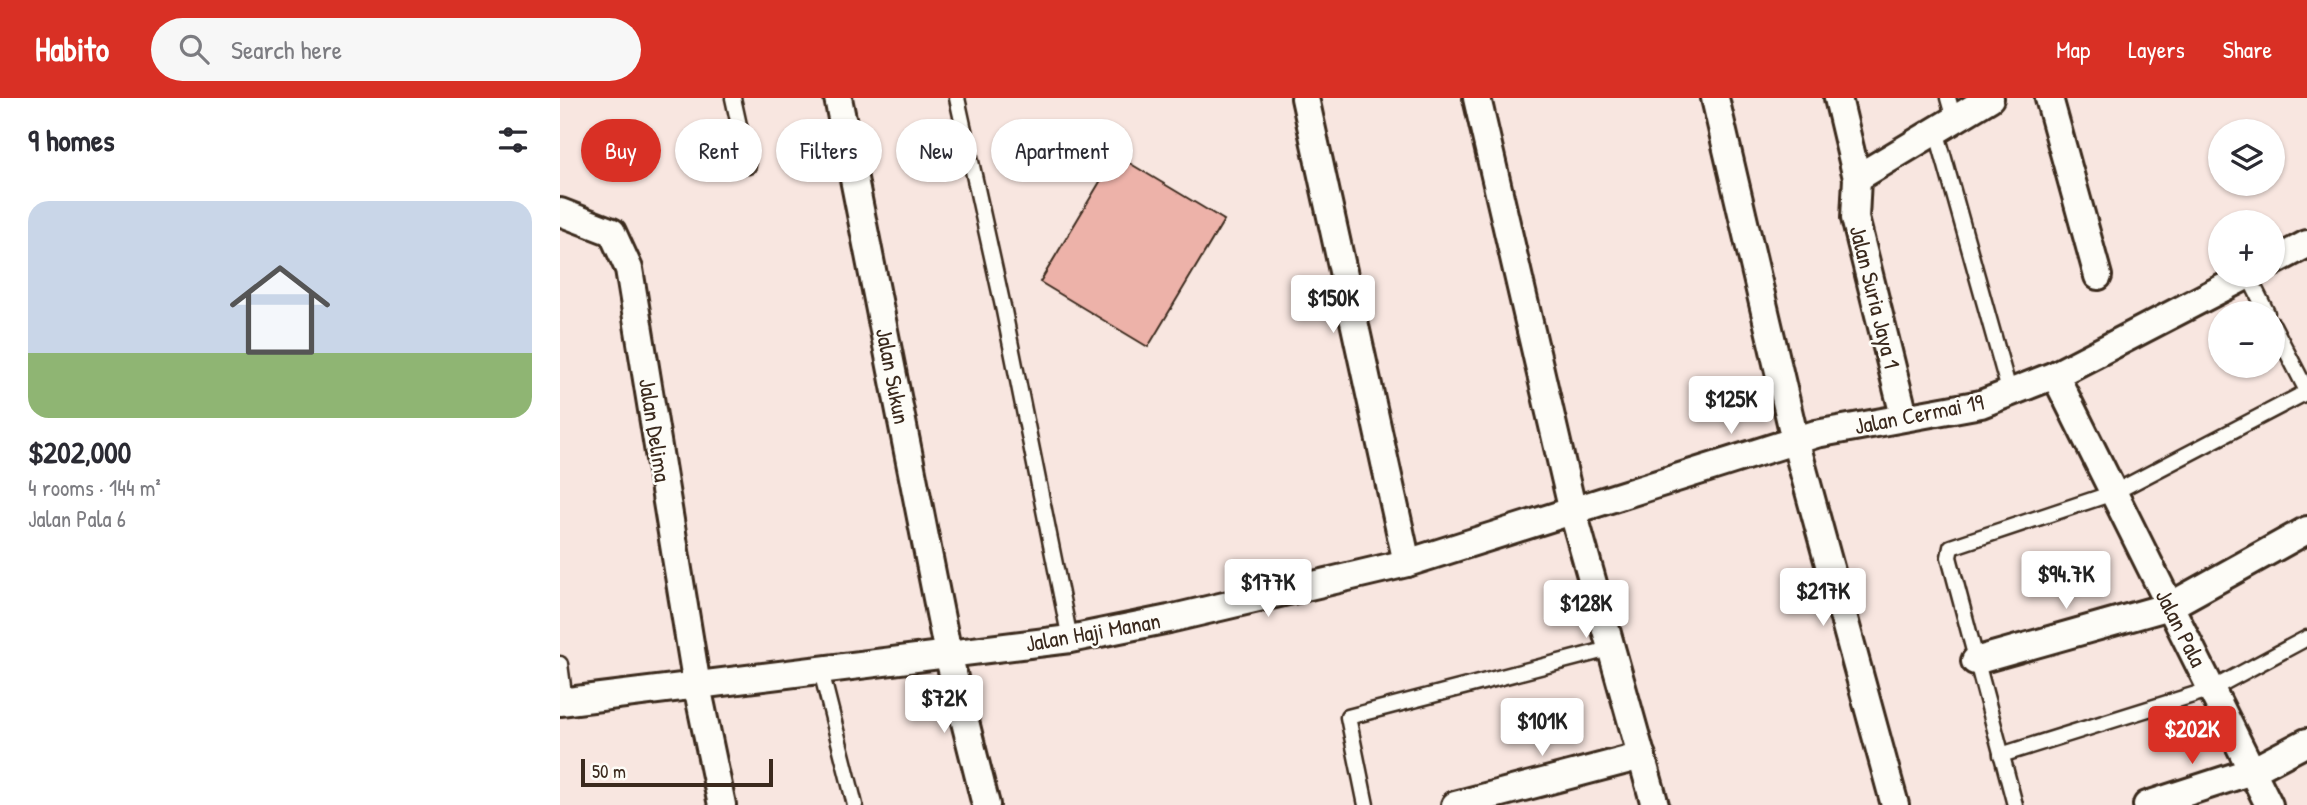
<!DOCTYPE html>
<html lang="en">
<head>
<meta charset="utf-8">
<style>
	:root { --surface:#fff; --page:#f7f7f7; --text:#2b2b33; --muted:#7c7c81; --accent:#d93025 }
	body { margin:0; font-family:"Patrick Hand",sans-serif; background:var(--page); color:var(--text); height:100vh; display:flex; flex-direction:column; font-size:26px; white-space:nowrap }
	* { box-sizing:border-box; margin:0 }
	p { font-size:23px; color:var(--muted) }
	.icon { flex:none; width:38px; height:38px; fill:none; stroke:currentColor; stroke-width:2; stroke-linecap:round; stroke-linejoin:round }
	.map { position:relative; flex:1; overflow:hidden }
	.panel { display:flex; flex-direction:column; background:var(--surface); width:560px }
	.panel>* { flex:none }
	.guide { position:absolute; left:21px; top:21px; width:665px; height:63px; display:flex; gap:14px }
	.controls { position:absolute; left:1648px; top:21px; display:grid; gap:14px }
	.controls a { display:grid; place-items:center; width:77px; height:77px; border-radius:50%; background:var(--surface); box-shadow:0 2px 5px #0004; font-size:35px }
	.scale { position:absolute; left:21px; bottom:18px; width:192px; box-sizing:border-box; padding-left:7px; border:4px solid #3b2a1e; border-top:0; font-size:19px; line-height:24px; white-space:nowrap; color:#3b2a1e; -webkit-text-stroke:5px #fdfcf7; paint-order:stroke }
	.price { position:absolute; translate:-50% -60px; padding:0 16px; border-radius:7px; background:#fff; color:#222; font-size:23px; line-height:46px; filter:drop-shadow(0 2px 4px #0008) }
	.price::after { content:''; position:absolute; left:50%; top:42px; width:21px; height:16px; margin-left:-10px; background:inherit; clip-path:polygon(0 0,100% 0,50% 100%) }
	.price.on { background:var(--accent); color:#fff }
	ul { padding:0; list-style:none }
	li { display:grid; align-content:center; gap:14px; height:371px; padding:0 28px }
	li span { display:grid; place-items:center; height:217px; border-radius:21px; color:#555 }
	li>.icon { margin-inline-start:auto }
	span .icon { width:126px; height:126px; fill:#fffc; stroke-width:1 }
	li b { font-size:30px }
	h2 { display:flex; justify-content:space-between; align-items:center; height:84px; padding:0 28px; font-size:30px }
	.chip { padding:0 24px; border-radius:32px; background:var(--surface); box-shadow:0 2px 5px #0004; font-size:24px; line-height:63px }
	.chip.on { background:var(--accent); color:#fff }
	header { display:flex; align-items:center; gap:42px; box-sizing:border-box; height:98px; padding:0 35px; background:var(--accent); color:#fff }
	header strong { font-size:33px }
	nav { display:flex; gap:38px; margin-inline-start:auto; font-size:24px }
	.search { width:490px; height:63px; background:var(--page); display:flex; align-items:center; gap:18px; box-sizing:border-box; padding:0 24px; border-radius:38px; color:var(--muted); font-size:26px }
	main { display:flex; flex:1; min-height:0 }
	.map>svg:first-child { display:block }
</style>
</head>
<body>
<header>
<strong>Habito</strong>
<div class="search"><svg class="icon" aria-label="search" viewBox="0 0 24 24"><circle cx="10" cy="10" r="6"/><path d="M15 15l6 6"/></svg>Search here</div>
<nav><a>Map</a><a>Layers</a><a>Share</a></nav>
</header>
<main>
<section class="panel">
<h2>9 homes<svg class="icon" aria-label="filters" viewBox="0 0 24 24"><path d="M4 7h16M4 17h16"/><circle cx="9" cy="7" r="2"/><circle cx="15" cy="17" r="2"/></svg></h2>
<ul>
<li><span style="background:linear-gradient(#c9d6e8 70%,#8fb573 0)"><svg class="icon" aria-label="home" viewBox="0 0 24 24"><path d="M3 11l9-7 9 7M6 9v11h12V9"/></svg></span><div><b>$202,000</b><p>4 rooms · 144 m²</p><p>Jalan Pala 6</p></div></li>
</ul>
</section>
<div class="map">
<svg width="1747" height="707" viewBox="0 0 1747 707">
	<rect width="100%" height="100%" fill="#f8e6e0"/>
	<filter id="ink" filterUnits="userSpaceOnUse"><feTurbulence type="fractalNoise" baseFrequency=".0143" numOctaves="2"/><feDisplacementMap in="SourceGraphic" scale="14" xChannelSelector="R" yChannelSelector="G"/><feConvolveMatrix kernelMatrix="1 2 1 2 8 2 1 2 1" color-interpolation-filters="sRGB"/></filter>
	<g filter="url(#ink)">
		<polygon fill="#edb2a9" stroke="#3b2a1e" stroke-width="2" points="556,57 664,122 588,249 480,184"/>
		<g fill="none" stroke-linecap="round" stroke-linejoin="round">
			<g stroke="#3b2a1e" stroke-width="19">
				<g id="service">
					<polyline points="173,0 188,68"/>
					<polyline points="397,0 444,213 510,541"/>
					<polyline points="1388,0 1394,21"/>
					<polyline points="1376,32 1450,296"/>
					<polyline points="1688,177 1707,215"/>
					<polyline points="1713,227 1747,293"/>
					<polyline points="0,566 5,603"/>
					<polyline points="261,573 295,707"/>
					<polyline points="1441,657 1652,591 1747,540"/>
					<polyline points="806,707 788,619 1053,550"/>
					<polyline points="1455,707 1389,459 1391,449 1553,395 1747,294"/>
				</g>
			</g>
			<g stroke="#3b2a1e" stroke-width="32">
				<g id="minor">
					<polyline points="278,0 388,556 426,707"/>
					<polyline points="745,0 847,465"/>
					<polyline points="917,0 1013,414 1095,707"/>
					<polyline points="1155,0 1235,342 1335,707"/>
					<polyline points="1278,0 1297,80 1295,120 1344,318"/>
					<polyline points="1489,0 1538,178"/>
					<polyline points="1297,80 1430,0"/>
					<polyline points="0,114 52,134 69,171 137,588 162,707"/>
					<polyline points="1713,164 1747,146"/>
					<polyline points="1495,277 1709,707"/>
					<polyline points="1415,563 1610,508 1747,432"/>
					<polyline points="0,604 510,541 609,521 847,465 1256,336 1421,306 1495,277 1688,177"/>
					<polyline points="895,707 1082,658"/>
					<polyline points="1587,707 1692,673 1747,644"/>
				</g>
			</g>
			<use href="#service" stroke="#fdfcf7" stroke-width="14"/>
			<use href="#minor" stroke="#fdfcf7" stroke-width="26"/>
		</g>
	</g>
	<g text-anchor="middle" stroke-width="5" stroke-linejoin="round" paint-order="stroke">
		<g font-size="23" fill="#3b2a1e" stroke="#fdfcf7">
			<text transform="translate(1315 199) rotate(76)" y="8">Jalan Suria Jaya 1</text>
			<text transform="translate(333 278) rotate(79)" y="8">Jalan Sukun</text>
			<text transform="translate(1359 316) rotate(-11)" y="8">Jalan Cermai 19</text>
			<text transform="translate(95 332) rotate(81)" y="8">Jalan Delima</text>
			<text transform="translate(1621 530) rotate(63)" y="8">Jalan Pala</text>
			<text transform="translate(533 534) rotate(-10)" y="8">Jalan Haji Manan</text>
		</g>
	</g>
</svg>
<div class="controls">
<a><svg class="icon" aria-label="layers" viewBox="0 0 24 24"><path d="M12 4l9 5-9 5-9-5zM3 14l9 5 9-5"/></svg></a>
<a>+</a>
<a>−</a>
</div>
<div class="scale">50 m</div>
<b class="price" style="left:773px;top:237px">$150K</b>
<b class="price" style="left:1171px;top:338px">$125K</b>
<b class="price" style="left:1506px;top:513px">$94.7K</b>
<b class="price" style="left:708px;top:521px">$177K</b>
<b class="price" style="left:1263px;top:530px">$217K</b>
<b class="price" style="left:1026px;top:542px">$128K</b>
<b class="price" style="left:384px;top:637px">$72K</b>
<b class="price" style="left:982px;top:660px">$101K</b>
<b class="price on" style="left:1632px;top:668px">$202K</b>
<div class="guide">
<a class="chip on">Buy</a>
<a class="chip">Rent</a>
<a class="chip">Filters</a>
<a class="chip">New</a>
<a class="chip">Apartment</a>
</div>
</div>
</main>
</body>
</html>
